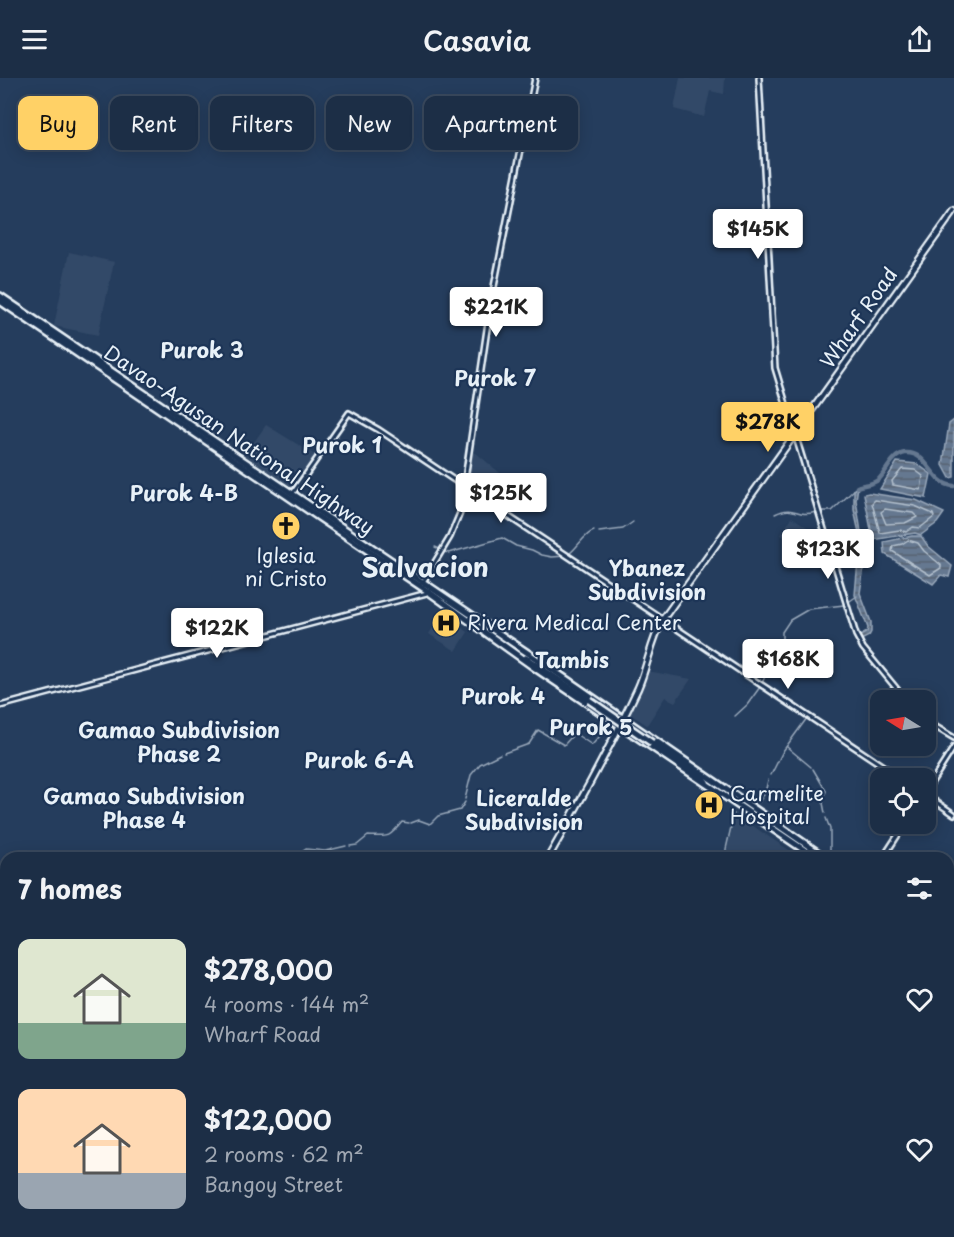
<!DOCTYPE html>
<html lang="en">
<head>
<meta charset="utf-8">
<style>
	:root { --surface:#1c2e46; --page:#25364d; --text:#f1f3f6; --muted:#a0a8b3; --line:#3a4a5f; --accent:#ffd166 }
	body { margin:0; font-family:"Playpen Sans",sans-serif; background:var(--page); color:var(--text); height:100vh; display:flex; flex-direction:column; font-size:22px; white-space:nowrap }
	* { box-sizing:border-box; margin:0 }
	p { font-size:20px; color:var(--muted) }
	.icon { flex:none; width:33px; height:33px; fill:none; stroke:currentColor; stroke-width:2; stroke-linecap:round; stroke-linejoin:round }
	.map { position:relative; flex:1; overflow:hidden }
	.drawer { position:absolute; left:0px; top:774px; width:954px; height:386px; display:flex; flex-direction:column; background:var(--surface); border-radius:18px 18px 0 0; box-shadow:0 3px 15px #0003,0 0 0 2px var(--line) }
	.drawer>* { flex:none }
	.banner { position:absolute; left:18px; top:18px; width:600px; height:54px; display:flex; gap:12px }
	.needle { width:39px; rotate:281deg }
	.tools { position:absolute; left:870px; top:612px; display:grid; gap:12px }
	.tools a { display:grid; place-items:center; width:66px; height:66px; border-radius:12px; background:var(--surface); box-shadow:0 3px 15px #0003,0 0 0 2px var(--line); font-size:30px }
	.price { position:absolute; translate:-50% -51px; padding:0 14px; border-radius:6px; background:#fff; color:#222; font-size:20px; line-height:39px; filter:drop-shadow(0 2px 3px #0008) }
	.price::after { content:''; position:absolute; left:50%; top:36px; width:18px; height:14px; margin-left:-9px; background:inherit; clip-path:polygon(0 0,100% 0,50% 100%) }
	.price.active { background:var(--accent); color:#111 }
	ul { padding:0; list-style:none }
	li { display:flex; align-items:center; gap:18px; height:150px; padding:0 18px }
	li span { display:grid; place-items:center; flex:none; width:168px; height:120px; border-radius:12px; color:#555 }
	li>.icon { margin-inline-start:auto }
	span .icon { width:72px; height:72px; fill:#fffc; stroke-width:1 }
	li b { font-size:26px }
	h2 { display:flex; justify-content:space-between; align-items:center; height:72px; padding:0 18px; font-size:26px }
	.pill { padding:0 21px; border-radius:12px; background:var(--surface); box-shadow:0 3px 15px #0003,0 0 0 2px var(--line); font-size:21px; line-height:54px }
	.pill.active { background:var(--accent); color:#111 }
	header { display:flex; justify-content:space-between; align-items:center; height:78px; padding:0 18px; background:var(--surface); font-size:27px; font-weight:600 }
	.map>svg:first-child { display:block }
</style>
</head>
<body>
<header><svg class="icon" aria-label="menu" viewBox="0 0 24 24"><path d="M4 6h16M4 12h16M4 18h16"/></svg>Casavia<svg class="icon" aria-label="share" viewBox="0 0 24 24"><path d="M12 15V3M7 8l5-5 5 5M5 13v7h14v-7"/></svg></header>
<div class="map">
<svg width="954" height="1159" viewBox="0 0 954 1159">
	<defs>
		<pattern id="cemetery-stones" width="16" height="16" patternUnits="userSpaceOnUse" patternTransform="scale(1.5)"><rect width="16" height="16" fill="#3e5472"/><path d="M2 7V4a2 2 0 0 1 4 0v3zM10 15v-3a2 2 0 0 1 4 0v3z" fill="#5a6d87"/></pattern>
		<pattern id="water-rules" width="6" height="5" patternUnits="userSpaceOnUse" patternTransform="scale(1.5)"><rect width="6" height="5" fill="#657890"/><path d="M0 2.5h6" fill="none" stroke="#576270"/></pattern>
	</defs>
	<rect width="100%" height="100%" fill="#253d5d"/>
	<filter id="ink" filterUnits="userSpaceOnUse"><feTurbulence type="fractalNoise" baseFrequency=".0167" numOctaves="2"/><feDisplacementMap in="SourceGraphic" scale="12" xChannelSelector="R" yChannelSelector="G"/><feConvolveMatrix kernelMatrix="1 2 1 2 8 2 1 2 1" color-interpolation-filters="sRGB"/></filter>
	<g filter="url(#ink)">
		<g fill="#334a68">
			<polygon points="680,0 725,0 724,16 710,13 704,39 674,31"/>
			<polygon points="69,174 114,184 98,257 54,248"/>
			<polygon points="266,347 315,377 315,381 294,411 245,377"/>
			<polygon points="471,374 476,375 506,400 498,418 493,424 490,424 466,407"/>
			<polygon points="792,439 814,454 803,471 781,457"/>
			<polygon points="442,535 468,554 456,573 429,556"/>
			<polygon points="647,593 691,601 675,624 665,619 647,647 630,636"/>
			<polygon points="711,718 722,726 711,739 697,729"/>
			<polygon points="736,735 760,753 801,780 727,780 727,771"/>
			<polygon points="259,1154 348,1154 347,1159 258,1159"/>
		</g>
		<polygon fill="url(#cemetery-stones)" stroke="#93a2b5" stroke-width="1.5" points="751,1154 827,1154 825,1159 750,1159"/>
		<polygon fill="#3e5472" stroke="#93a2b5" stroke-width="1.5" points="954,809 954,860 948,856 948,818"/>
		<g fill="url(#water-rules)" stroke="#99a8ba" stroke-width="1.5">
			<polygon points="954,342 954,399 950,400 943,387 949,346"/>
			<polygon points="897,384 917,386 931,396 926,420 880,411"/>
			<polygon points="858,408 856,422 863,467 863,495 860,515 871,544 871,554 869,558 861,562 860,558 867,554 868,550 855,517 860,459 854,432 854,411"/>
			<polygon points="869,415 916,422 944,435 937,445 921,457 915,455 873,462 864,416"/>
			<polygon points="912,458 921,458 928,468 952,488 949,499 941,497 933,506 885,476 884,464"/>
		</g>
		<g fill="none" stroke-linecap="round" stroke-linejoin="round">
			<g stroke="#b4c1ce" stroke-width="1.5">
				<polygon points="902,391 915,392 923,398 921,412 893,407 892,403"/>
				<polygon points="875,422 915,428 933,436 934,439 920,450 913,449 906,454 900,452 880,455 872,425"/>
				<polygon points="885,431 913,435 917,439 905,445 886,446 881,434"/>
				<polygon points="908,462 918,465 924,473 941,487 941,490 930,497 892,473 893,468 902,466"/>
			</g>
			<g stroke="#99a8ba" stroke-width="1.5">
				<polyline points="820,433 832,433 857,409"/>
				<path d="M775 436C796 426 795 440 816 434"/>
				<polyline points="599,454 623,451 633,444"/>
				<polyline points="435,469 442,472"/>
				<polyline points="444,474 449,475 502,460 516,468 532,472 542,477 552,479 565,478"/>
				<path d="M570 475C578 469 585 455 594 453"/>
				<polyline points="847,525 857,518"/>
				<polyline points="763,603 769,589 782,569 782,554 790,542 809,531 844,527"/>
				<polyline points="735,638 747,627 760,609"/>
				<polyline points="577,657 592,667 600,658"/>
				<polyline points="787,669 811,689"/>
				<polyline points="504,675 529,666 538,652 564,667 572,658"/>
				<polyline points="813,691 826,713 823,725 825,735"/>
				<polyline points="771,697 783,673 807,640"/>
				<polyline points="465,721 471,697 480,686 500,676"/>
				<polyline points="759,724 765,715 768,702"/>
				<polyline points="826,740 830,751 830,775"/>
				<polyline points="411,745 419,742 430,746 438,738 460,732 465,724"/>
				<path d="M350 768 357 767 368 758C389 759 389 760 402 744L409 745"/>
				<polyline points="294,776 300,775 306,771 325,773 346,768"/>
				<polyline points="726,780 726,771 734,736"/>
				<polyline points="360,1159 366,1154"/>
				<polyline points="828,1159 830,1154"/>
			</g>
			<path stroke="#657890" stroke-width="4.5" d="M857 409C864 406 873 407 879 401 887 393 892 377 905 375 929 373 931 407 954 408"/>
			<g stroke="#e8f1f8" stroke-width="8">
				<g id="minor">
					<polyline points="759,0 775,290 856,557 863,570 906,622"/>
					<polyline points="293,415 349,335 379,352 901,700"/>
					<polyline points="423,504 450,459 460,435 491,224 535,0"/>
					<polyline points="0,628 427,515"/>
					<polyline points="926,643 954,660"/>
					<polyline points="926,713 954,669"/>
					<polyline points="926,717 954,736"/>
					<polyline points="883,780 905,746"/>
					<polyline points="948,911 954,915"/>
					<polyline points="948,1111 954,1113"/>
					<polyline points="628,1159 632,1154"/>
				</g>
			</g>
			<g stroke="#e8f1f8" stroke-width="9">
				<g id="major">
					<path d="M548 780C580 724 611 668 638 610 648 587 651 562 663 541L954 133"/>
					<polyline points="0,1126 6,1124"/>
					<polyline points="877,1159 878,1154"/>
				</g>
			</g>
			<g stroke="#e8f1f8" stroke-width="10">
				<g id="highway">
					<polyline points="0,218 541,584 826,780"/>
					<polyline points="0,223 429,514 535,590 816,780"/>
					<polyline points="526,580 589,622"/>
					<polyline points="652,665 701,698 706,704"/>
					<polyline points="948,863 954,867"/>
					<polyline points="948,869 954,873"/>
				</g>
			</g>
			<use href="#minor" stroke="#1d3557" stroke-width="3"/>
			<use href="#major" stroke="#1d3557" stroke-width="4.5"/>
			<use href="#highway" stroke="#1d3557" stroke-width="5"/>
			<g stroke="#e8f1f8" stroke-width="10" stroke-linecap="butt">
				<polyline id="highway-bridge" points="589,622 652,665"/>
			</g>
			<use href="#highway-bridge" stroke="#1d3557" stroke-width="5"/>
		</g>
	</g>
	<defs>
		<g id="church-disc" transform="scale(1.5)"><circle r="9.5" fill="#ffd166" stroke="#1d3557"/><path d="M-1.2-6h2.4v3.5h3.3v2.4h-3.3V6h-2.4V-.1h-3.3v-2.4h3.3Z" fill="#111"/></g>
		<g id="hospital-disc" transform="scale(1.5)"><circle r="9.5" fill="#ffd166" stroke="#1d3557"/><path d="M-5-5h3v3.5h4V-5h3V5h-3V1.5h-4V5h-3Z" fill="#111"/></g>
	</defs>
	<g fill-rule="evenodd">
		<use href="#church-disc" x="286" y="448"/>
		<use href="#hospital-disc" x="446" y="545"/>
		<use href="#hospital-disc" x="709" y="727"/>
	</g>
	<g text-anchor="middle" stroke-width="4.5" stroke-linejoin="round" paint-order="stroke">
		<g font-size="20" fill="#e8f1f8" stroke="#1d3557">
			<text transform="translate(859 240) rotate(-55)" y="7">Wharf Road</text>
			<text transform="translate(239 362) rotate(34)" y="7">Davao-Agusan National Highway</text>
		</g>
		<g font-size="20" fill="#e8f1f8" stroke="#1d3557" text-anchor="start">
			<text x="286" y="485" text-anchor="middle">Iglesia<tspan x="286" dy="23">ni Cristo</tspan></text>
			<text x="467" y="552">Rivera Medical Center</text>
			<text x="730" y="723">Carmelite<tspan x="730" dy="23">Hospital</tspan></text>
		</g>
		<g font-size="21" font-weight="bold" fill="#e8f1f8" stroke="#1d3557">
			<text x="202" y="280">Purok 3</text>
			<text x="495" y="308">Purok 7</text>
			<text x="342" y="375">Purok 1</text>
			<text x="184" y="423">Purok 4-B</text>
			<text x="647" y="498">Ybanez<tspan x="647" dy="24">Subdivision</tspan></text>
			<text x="572" y="590">Tambis</text>
			<text x="503" y="626">Purok 4</text>
			<text x="591" y="657">Purok 5</text>
			<text x="179" y="660">Gamao Subdivision<tspan x="179" dy="24">Phase 2</tspan></text>
			<text x="359" y="690">Purok 6-A</text>
			<text x="144" y="726">Gamao Subdivision<tspan x="144" dy="24">Phase 4</tspan></text>
			<text x="524" y="728">Liceralde<tspan x="524" dy="24">Subdivision</tspan></text>
		</g>
		<g font-size="26" font-weight="bold" fill="#e8f1f8" stroke="#1d3557">
			<text x="425" y="499">Salvacion</text>
		</g>
	</g>
</svg>
<div class="tools">
<a><svg class="needle" viewBox="-14 -14 28 28"><path d="M0-13l5 13h-10z" fill="#e53935"/><path d="M0 13l5-13h-10z" fill="#a0a8b3"/></svg></a>
<a><svg class="icon" aria-label="locate" viewBox="0 0 24 24"><circle cx="12" cy="12" r="6"/><path d="M12 2v4M12 18v4M2 12h4M18 12h4"/></svg></a>
</div>
<b class="price" style="left:758px;top:182px">$145K</b>
<b class="price" style="left:496px;top:260px">$221K</b>
<b class="price active" style="left:768px;top:375px">$278K</b>
<b class="price" style="left:501px;top:446px">$125K</b>
<b class="price" style="left:828px;top:502px">$123K</b>
<b class="price" style="left:217px;top:581px">$122K</b>
<b class="price" style="left:788px;top:612px">$168K</b>
<div class="banner">
<a class="pill active">Buy</a>
<a class="pill">Rent</a>
<a class="pill">Filters</a>
<a class="pill">New</a>
<a class="pill">Apartment</a>
</div>
<section class="drawer">
<h2>7 homes<svg class="icon" aria-label="filters" viewBox="0 0 24 24"><path d="M4 7h16M4 17h16"/><circle cx="9" cy="7" r="2"/><circle cx="15" cy="17" r="2"/></svg></h2>
<ul>
<li><span style="background:linear-gradient(#dfe7d0 70%,#7fa58c 0)"><svg class="icon" aria-label="home" viewBox="0 0 24 24"><path d="M3 11l9-7 9 7M6 9v11h12V9"/></svg></span><div><b>$278,000</b><p>4 rooms · 144 m²</p><p>Wharf Road</p></div><svg class="icon" aria-label="heart" viewBox="0 0 24 24"><path d="M12 20l-8-8c-3-5 5-10 8-4 3-6 11-1 8 4z"/></svg></li>
<li><span style="background:linear-gradient(#ffd9b3 70%,#9aa5b1 0)"><svg class="icon" aria-label="home" viewBox="0 0 24 24"><path d="M3 11l9-7 9 7M6 9v11h12V9"/></svg></span><div><b>$122,000</b><p>2 rooms · 62 m²</p><p>Bangoy Street</p></div><svg class="icon" aria-label="heart" viewBox="0 0 24 24"><path d="M12 20l-8-8c-3-5 5-10 8-4 3-6 11-1 8 4z"/></svg></li>
</ul>
</section>
</div>
</body>
</html>
